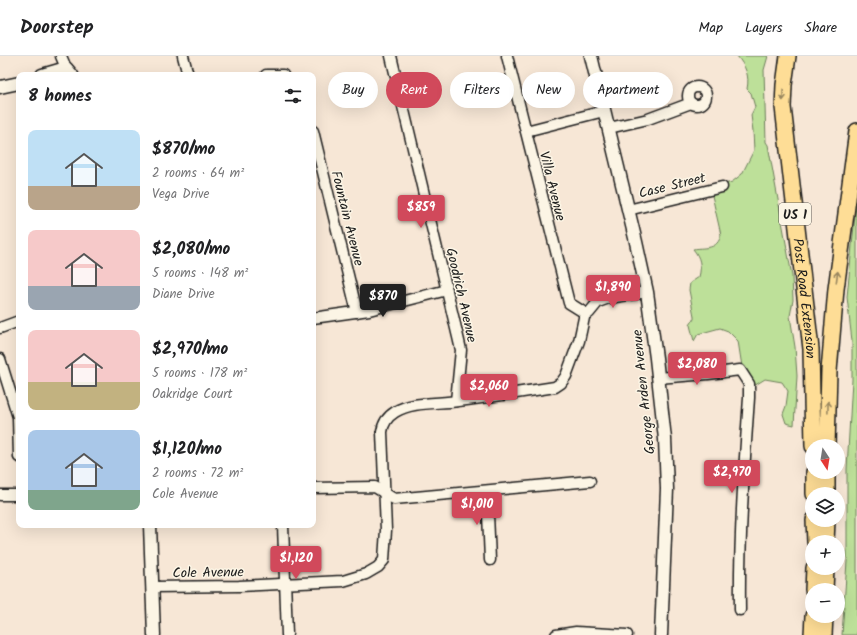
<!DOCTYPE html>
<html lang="en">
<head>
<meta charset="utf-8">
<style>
	:root { --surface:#fff; --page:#f2f2f2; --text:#202124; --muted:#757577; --line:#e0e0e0; --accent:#d1495b }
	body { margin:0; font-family:Kalam,sans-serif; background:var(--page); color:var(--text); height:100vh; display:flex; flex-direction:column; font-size:15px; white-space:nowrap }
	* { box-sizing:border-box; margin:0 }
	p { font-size:13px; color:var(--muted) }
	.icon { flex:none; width:22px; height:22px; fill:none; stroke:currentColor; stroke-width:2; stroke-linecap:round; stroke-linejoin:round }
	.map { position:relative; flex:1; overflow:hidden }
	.drawer { position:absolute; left:16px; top:16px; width:300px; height:456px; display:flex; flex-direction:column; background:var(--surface); border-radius:8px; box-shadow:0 4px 16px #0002 }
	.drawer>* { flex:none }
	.top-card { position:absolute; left:328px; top:16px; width:380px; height:36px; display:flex; gap:8px }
	.needle { width:26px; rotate:168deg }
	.fabs { position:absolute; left:805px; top:383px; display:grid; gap:8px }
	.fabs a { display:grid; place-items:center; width:40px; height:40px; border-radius:50%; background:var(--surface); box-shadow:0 4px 16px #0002; font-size:20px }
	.price { position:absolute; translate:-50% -34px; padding:0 9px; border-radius:4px; background:var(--accent); color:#fff; font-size:13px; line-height:26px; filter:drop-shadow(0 1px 2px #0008) }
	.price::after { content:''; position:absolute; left:50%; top:24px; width:12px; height:9px; margin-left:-6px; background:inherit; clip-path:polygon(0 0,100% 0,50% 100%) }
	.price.on { background:#222; color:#fff }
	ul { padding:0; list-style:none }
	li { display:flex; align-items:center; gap:12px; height:100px; padding:0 12px }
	li span { display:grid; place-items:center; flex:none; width:112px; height:80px; border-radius:8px; color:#555 }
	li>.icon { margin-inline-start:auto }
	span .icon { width:48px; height:48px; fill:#fffc; stroke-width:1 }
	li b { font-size:17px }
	h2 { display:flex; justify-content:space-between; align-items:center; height:48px; padding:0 12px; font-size:17px }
	.pill { padding:0 14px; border-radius:18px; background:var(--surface); box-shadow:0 4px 16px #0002; font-size:14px; line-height:36px }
	.pill.on { background:var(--accent); color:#fff }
	header { display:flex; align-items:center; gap:24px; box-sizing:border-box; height:56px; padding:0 20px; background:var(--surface); border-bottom:1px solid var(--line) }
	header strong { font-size:19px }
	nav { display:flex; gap:22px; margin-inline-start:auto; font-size:14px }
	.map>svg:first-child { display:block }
</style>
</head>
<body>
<header>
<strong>Doorstep</strong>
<nav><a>Map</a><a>Layers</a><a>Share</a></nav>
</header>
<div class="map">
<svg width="857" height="579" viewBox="0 0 857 579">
	<rect width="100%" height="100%" fill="#f7e7d6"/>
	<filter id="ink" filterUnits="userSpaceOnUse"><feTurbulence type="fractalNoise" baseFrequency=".025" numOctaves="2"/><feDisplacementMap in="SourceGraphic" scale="8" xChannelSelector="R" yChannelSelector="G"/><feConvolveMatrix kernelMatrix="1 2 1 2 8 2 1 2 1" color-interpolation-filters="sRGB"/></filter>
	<g filter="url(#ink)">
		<g fill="#bde099" stroke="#6c7e5a">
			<path d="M737 0H768L764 14 766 86 768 89 792 220 793 244 790 260 795 291 797 320 794 369 786 367 783 358 786 350 788 335 782 326 765 323 749 333 743 317 738 285 728 275 720 272 698 278 694 285 690 269 694 263V260L689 234 690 227 699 221C702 210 700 201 693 193 707 191 717 194 721 179L711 135 717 130 732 126 742 118 754 94 753 75 751 59 755 51 751 37 747 33C750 19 745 10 737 0Z"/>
			<polygon points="857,139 857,579 842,579 847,505 847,413 852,324 852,285 847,241"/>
		</g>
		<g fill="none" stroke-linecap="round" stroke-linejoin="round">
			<g stroke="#1c1c1c" stroke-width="13">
				<g id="minor">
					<polyline points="61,0 66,12"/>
					<polyline points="183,0 188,19"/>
					<polyline points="391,0 458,281 461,294 456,345"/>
					<polyline points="507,0 569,247 585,257"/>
					<polyline points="266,19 283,19"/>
					<circle cx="697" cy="40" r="9"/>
					<polyline points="609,72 648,63 691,47"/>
					<polyline points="313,75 357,256"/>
					<polyline points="526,75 604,55"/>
					<polyline points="628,154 722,131"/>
					<polyline points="585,257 589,257 598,246 609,242 647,236"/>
					<polyline points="313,262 369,254 447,234"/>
					<polyline points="0,272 19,265"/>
					<polyline points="0,303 18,361 19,401"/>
					<path d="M658 322 708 318 740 314 749 328V342C744 413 739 483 740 554"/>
					<polyline points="313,432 375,431 394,443 590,425"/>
					<polyline points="487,435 490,504"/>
					<polyline points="0,439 19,439"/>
					<polyline points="283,469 287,579"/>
					<path d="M152 531 239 530 343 525 366 518 378 511 384 504 386 474 382 376C383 367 387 361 395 356 412 345 438 348 458 345 490 341 523 336 555 331L561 327 566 320 579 285 585 257"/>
					<polyline points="556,579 576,576 627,579"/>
				</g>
			</g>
			<g stroke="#1c1c1c" stroke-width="15">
				<g id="tertiary">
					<polyline points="591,0 636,186 647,236 656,302 665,383 667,433 661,579"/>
					<polyline points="42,19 66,12 72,19"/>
					<polyline points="0,31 19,27"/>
					<polyline points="150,469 154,579"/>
				</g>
			</g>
			<g stroke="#1c1c1c" stroke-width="18">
				<g id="primary">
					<path id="s1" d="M788 0 784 29 783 51 811 293 813 390"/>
					<polyline points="827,390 829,315 836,233 857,75"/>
					<polyline points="814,416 814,438"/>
					<polyline points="827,438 827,416"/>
					<polyline points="814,464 815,486"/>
					<polyline points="826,486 827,464"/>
					<polyline points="813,534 814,512"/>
					<polyline points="825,534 826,512"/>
					<polyline points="812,579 813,560"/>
					<polyline points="824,579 825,560"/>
				</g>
			</g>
			<use href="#minor" stroke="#fcf5e5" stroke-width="10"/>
			<use href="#tertiary" stroke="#fcf5e5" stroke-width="12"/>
			<use href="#primary" stroke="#fedd96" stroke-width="15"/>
		</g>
		<defs><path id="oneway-shaft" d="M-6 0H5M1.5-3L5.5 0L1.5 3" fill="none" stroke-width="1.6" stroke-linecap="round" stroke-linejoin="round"/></defs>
		<g stroke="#98865f">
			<use href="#oneway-shaft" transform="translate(783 39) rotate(91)"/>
			<use href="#oneway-shaft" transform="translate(837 221) rotate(-82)"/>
			<use href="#oneway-shaft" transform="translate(828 351) rotate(-89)"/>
		</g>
	</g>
	<g text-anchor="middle" stroke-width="3" stroke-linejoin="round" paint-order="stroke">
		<rect fill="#fcf5e5" stroke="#5f5d58" stroke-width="1" x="779" y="147" width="32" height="22" rx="3"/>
		<g font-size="13" font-weight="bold" fill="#1c1c1c">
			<text x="795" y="163">US 1</text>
		</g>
		<g font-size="14" fill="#1c1c1c" stroke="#fcf5e5">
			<text transform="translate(672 129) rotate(-14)" y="5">Case Street</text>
			<text transform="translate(553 130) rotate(76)" y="5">Villa Avenue</text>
			<text transform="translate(348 162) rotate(76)" y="5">Fountain Avenue</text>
			<text transform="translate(462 239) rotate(77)" y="5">Goodrich Avenue</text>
			<text dy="5" stroke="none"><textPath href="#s1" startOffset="244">Post Road Extension</textPath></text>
			<text transform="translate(643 336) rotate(-96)" y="5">George Arden Avenue</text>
			<text transform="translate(208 516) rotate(-1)" y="5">Cole Avenue</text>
		</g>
	</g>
</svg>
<div class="fabs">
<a><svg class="needle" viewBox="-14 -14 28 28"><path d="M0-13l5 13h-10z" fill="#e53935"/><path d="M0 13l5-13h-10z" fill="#757577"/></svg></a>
<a><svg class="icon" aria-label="layers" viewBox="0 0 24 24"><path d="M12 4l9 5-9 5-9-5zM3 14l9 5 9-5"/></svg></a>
<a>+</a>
<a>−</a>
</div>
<b class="price" style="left:421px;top:173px">$859</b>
<b class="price" style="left:613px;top:253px">$1,890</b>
<b class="price on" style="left:383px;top:262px">$870</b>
<b class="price" style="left:697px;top:330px">$2,080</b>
<b class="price" style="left:489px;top:352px">$2,060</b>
<b class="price" style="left:732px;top:438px">$2,970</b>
<b class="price" style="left:477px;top:470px">$1,010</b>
<b class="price" style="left:296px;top:524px">$1,120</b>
<div class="top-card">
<a class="pill">Buy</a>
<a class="pill on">Rent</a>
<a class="pill">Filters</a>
<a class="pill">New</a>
<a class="pill">Apartment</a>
</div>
<section class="drawer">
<h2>8 homes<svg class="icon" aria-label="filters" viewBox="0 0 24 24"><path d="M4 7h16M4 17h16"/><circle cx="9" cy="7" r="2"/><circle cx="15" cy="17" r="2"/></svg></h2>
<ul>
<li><span style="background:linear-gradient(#bfe0f5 70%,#b9a48a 0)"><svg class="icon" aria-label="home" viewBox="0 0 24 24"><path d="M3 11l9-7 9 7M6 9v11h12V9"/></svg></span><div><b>$870/mo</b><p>2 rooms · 64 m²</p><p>Vega Drive</p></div></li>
<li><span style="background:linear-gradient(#f6c9c9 70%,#9aa5b1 0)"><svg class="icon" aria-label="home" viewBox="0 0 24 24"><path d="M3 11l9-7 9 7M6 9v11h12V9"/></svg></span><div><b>$2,080/mo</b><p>5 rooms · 148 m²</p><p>Diane Drive</p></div></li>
<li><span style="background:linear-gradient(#f6c9c9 65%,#c2b280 0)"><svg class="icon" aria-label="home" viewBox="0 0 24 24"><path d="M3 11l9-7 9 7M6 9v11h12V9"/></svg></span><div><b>$2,970/mo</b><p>5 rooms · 178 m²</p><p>Oakridge Court</p></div></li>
<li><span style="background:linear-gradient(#a9c7e8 75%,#7fa58c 0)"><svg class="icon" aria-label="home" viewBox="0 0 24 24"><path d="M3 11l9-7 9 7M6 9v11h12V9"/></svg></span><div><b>$1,120/mo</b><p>2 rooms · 72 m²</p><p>Cole Avenue</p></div></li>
</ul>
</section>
</div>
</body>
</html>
